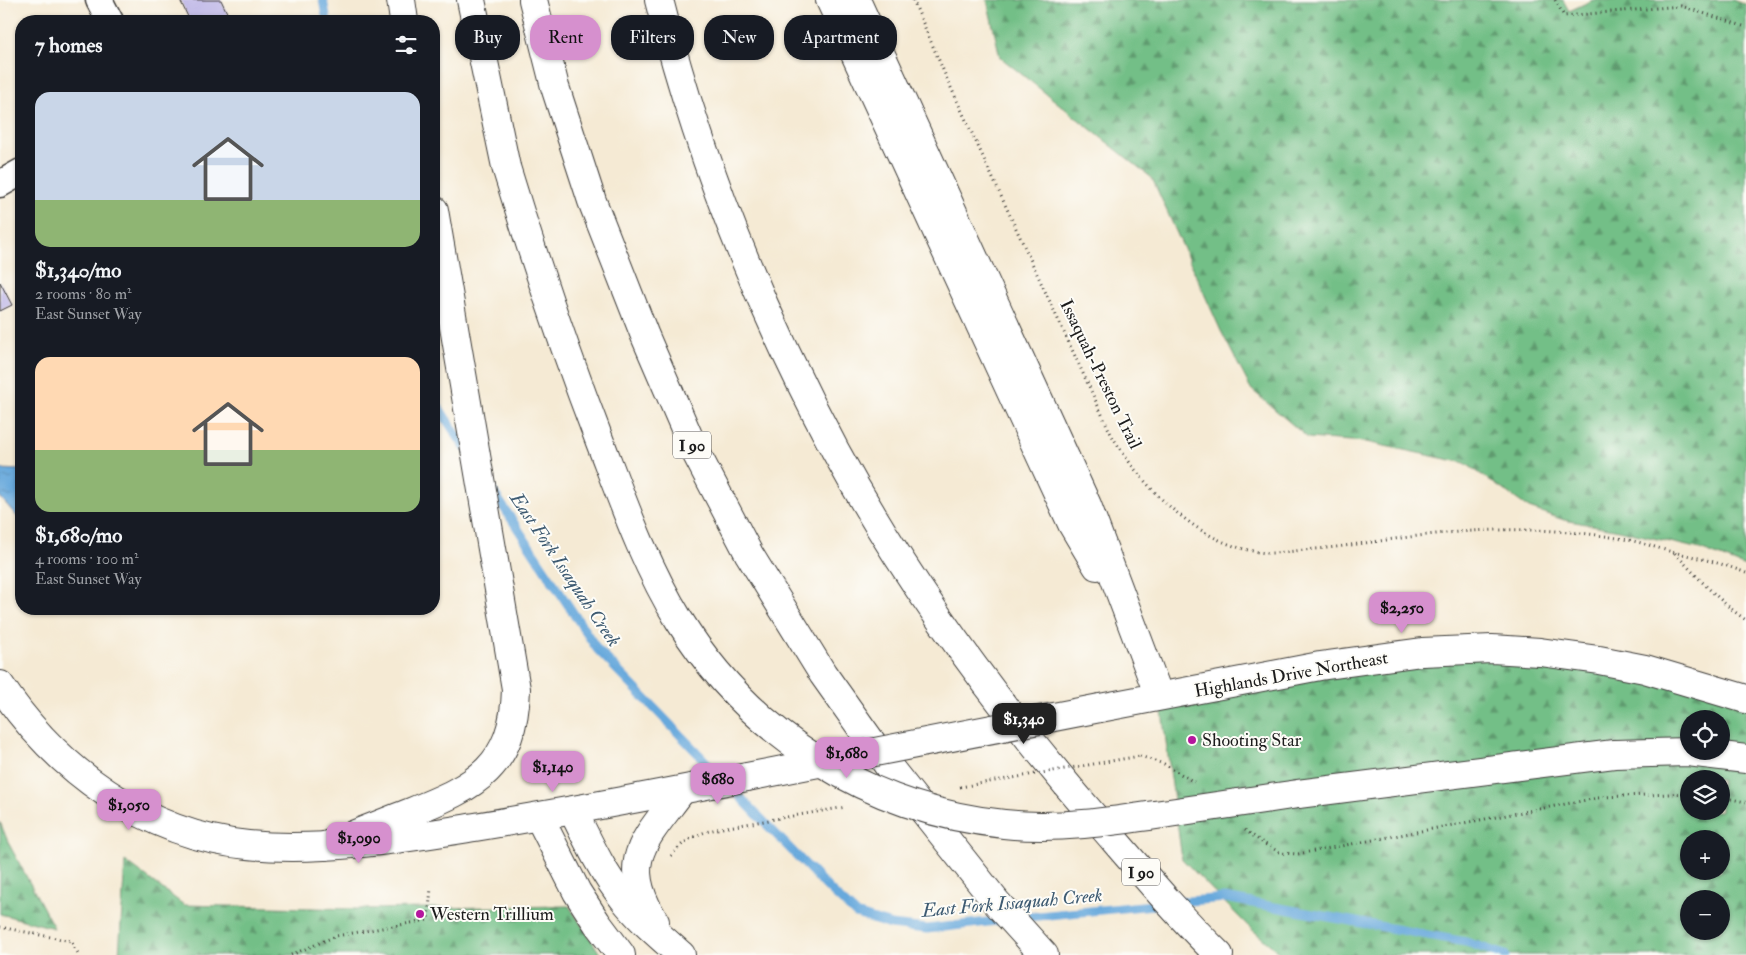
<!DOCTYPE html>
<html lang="en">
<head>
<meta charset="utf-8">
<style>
	:root { --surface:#171b24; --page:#20242c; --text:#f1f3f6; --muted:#9ea1a6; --accent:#d690ce }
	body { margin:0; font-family:"IM FELL Double Pica",serif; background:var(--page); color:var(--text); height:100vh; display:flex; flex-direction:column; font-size:19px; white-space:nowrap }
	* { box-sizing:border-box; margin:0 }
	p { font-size:16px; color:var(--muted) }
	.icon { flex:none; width:28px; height:28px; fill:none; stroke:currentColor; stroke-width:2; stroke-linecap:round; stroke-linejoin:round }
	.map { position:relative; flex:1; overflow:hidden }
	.details { position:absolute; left:15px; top:15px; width:425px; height:600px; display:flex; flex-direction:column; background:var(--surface); border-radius:20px; box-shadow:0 1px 4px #0004 }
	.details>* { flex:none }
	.guide { position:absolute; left:455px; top:15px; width:475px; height:45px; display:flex; gap:10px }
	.fabs { position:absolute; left:1680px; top:710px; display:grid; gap:10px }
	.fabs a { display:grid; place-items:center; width:50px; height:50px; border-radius:50%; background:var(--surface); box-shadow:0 1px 4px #0004; font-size:25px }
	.price { position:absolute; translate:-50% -42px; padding:0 11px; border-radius:10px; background:var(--accent); color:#111; font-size:16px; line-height:32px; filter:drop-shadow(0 1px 2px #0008) }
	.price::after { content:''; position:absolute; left:50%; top:30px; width:15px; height:11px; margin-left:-8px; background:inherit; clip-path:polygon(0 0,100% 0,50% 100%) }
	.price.on { background:#222; color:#fff }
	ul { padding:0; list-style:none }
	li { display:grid; align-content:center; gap:10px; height:265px; padding:0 20px }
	li span { display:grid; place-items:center; height:155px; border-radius:15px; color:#555 }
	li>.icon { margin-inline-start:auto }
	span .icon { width:90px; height:90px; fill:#fffc; stroke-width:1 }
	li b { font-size:21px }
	h2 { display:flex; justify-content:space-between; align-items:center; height:60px; padding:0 20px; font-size:21px }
	.pill { padding:0 18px; border-radius:20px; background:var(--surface); box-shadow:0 1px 4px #0004; font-size:18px; line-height:45px }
	.pill.on { background:var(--accent); color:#111 }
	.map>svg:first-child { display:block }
</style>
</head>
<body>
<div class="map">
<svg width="1746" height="955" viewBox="0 0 1746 955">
	<defs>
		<pattern id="forest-firs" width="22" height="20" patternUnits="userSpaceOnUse" patternTransform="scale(1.25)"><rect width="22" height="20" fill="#73bf87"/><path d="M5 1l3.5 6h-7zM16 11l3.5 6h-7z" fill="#5e9a6e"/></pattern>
		<pattern id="water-ripples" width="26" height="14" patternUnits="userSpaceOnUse" patternTransform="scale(1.25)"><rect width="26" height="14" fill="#68a9dc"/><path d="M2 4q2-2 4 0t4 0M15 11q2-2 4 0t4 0" fill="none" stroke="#5589b2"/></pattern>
	</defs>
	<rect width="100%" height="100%" fill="#fdfcf7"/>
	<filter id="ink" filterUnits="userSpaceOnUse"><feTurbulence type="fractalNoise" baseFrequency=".02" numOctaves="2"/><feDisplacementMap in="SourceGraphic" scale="10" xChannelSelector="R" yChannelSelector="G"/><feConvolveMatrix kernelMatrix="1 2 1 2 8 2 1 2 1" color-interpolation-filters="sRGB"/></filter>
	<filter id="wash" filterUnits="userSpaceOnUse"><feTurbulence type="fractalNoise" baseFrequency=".0096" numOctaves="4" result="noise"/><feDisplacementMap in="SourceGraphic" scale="20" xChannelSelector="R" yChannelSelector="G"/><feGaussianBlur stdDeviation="1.12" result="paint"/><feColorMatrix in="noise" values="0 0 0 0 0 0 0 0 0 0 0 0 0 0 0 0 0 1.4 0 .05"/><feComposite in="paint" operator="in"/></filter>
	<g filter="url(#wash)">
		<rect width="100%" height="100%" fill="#f5ead4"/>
		<g fill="url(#forest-firs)" stroke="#486e52" fill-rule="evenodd">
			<polygon points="987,0 1563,0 1569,11 1593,0 1732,0 1746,5 1746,567 1700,549 1614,529 1564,520 1529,508 1465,463 1366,442 1308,438 1251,389 1221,331 1152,178 1000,57"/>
			<path d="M1492 649 1746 699V955H1282L1248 926 1182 859 1160 697ZM1689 719H1721V751H1689ZM1689 779H1721V811H1689ZM1689 839H1721V871H1689ZM1689 899H1721V931H1689Z"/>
			<polygon points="0,822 9,844 54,928 0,914"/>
			<polygon points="125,861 184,905 357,909 569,906 601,955 119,955"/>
		</g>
		<polygon fill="url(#water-ripples)" stroke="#42627c" points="0,469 21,470 21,521 0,497"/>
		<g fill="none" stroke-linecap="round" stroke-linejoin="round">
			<g stroke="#68a9dc" stroke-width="9">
				<polyline points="323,0 327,21"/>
				<polyline points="434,400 465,448"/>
				<polyline points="491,488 597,649 830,890 856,914 891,925 927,929 1005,920"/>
				<polyline points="1177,902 1225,898 1466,942 1505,955"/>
				<polyline points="1017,918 1164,904"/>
			</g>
		</g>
		<g id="blocks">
			<g fill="#b9b1e5">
				<polygon points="180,0 221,0 230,19 225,21 190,21"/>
				<polygon points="0,282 12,305 0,311"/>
			</g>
		</g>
	</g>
	<g filter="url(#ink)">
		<use href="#blocks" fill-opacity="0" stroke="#3d3b38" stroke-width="1"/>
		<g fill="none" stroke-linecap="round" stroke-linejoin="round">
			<g stroke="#3d3b38" stroke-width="29">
				<g id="minor">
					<polyline points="99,0 110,21"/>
					<polyline points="0,184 21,172"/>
				</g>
			</g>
			<g stroke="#3d3b38" stroke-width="30">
				<g id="secondary">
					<path d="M0 685C56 769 145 835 248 845 324 852 400 839 475 827 566 812 656 795 747 777"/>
					<polyline points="1100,708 1320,666 1422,652 1492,649 1540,652 1599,660 1645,669 1746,699"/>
				</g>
			</g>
			<g stroke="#3d3b38" stroke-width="30">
				<g id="motorway">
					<polyline points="401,0 404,21"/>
					<polyline points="471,0 506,167"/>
					<polyline points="533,0 555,87 592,201 645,336 693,447 749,554 823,674 892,771 997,903 1044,955"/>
					<path d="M659 0C698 156 759 308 835 450 908 585 1001 710 1102 826 1140 870 1177 914 1219 955"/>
					<polyline points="830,0 1072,524 1097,566"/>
					<polyline points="856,0 1087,505 1159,696"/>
					<polyline points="1298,794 1614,754 1688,752 1746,759"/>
					<path d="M573 811C588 841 602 872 623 898 639 919 661 937 681 955"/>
					<polyline points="539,817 577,892 597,923 621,955"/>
					<path d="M325 846C354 835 382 823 411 812 476 786 514 767 516 689L434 210"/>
					<path d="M655 922C617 861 645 840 682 790"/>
				</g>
			</g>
			<g stroke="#3d3b38" stroke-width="3" stroke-dasharray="1 4" stroke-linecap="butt">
				<path d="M913 0 947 79 1111 434C1142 488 1202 549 1268 553 1277 553 1286 552 1295 551 1313 549 1332 548 1351 545 1400 538 1449 531 1498 530 1543 529 1589 532 1633 541 1647 544 1660 549 1673 552 1699 558 1722 563 1746 573"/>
				<polyline points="1555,0 1564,16 1681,6 1746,27"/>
				<path d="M1675 553C1697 577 1719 601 1746 620"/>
				<polyline points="1140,756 1164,764 1194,782"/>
				<polyline points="1721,797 1746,802"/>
				<polyline points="1245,830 1263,843 1281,853 1298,854 1603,797 1689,793"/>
				<path d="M671 856C687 836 704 831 728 827"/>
				<polyline points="0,927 71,941 79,955"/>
				<polyline points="291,955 336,936 428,920 431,888"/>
			</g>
			<use href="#minor" stroke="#fff" stroke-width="26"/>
			<use href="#secondary" stroke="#fff" stroke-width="28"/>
			<use href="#motorway" stroke="#fff" stroke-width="28"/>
			<g stroke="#3d3b38" stroke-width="30" stroke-linecap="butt">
				<polyline id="secondary-bridge" points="747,777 1100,708"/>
			</g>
			<g stroke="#3d3b38" stroke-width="30" stroke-linecap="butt">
				<path id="motorway-bridge" d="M506 167C534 259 565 351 600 442 623 502 645 565 679 620 751 736 869 810 1004 824 1058 830 1115 821 1169 813 1212 807 1255 800 1298 794"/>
			</g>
			<g stroke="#3d3b38" stroke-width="3" stroke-dasharray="1 4" stroke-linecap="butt">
				<polyline points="960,787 1140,756"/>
				<polyline points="728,827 846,807"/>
			</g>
			<use href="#secondary-bridge" stroke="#fff" stroke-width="28"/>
			<use href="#motorway-bridge" stroke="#fff" stroke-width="28"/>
		</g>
	</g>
	<g fill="#b5179e" stroke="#fdfcf7" stroke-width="2">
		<circle cx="1192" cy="740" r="5"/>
		<circle cx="420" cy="914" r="5"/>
	</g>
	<g text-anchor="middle" stroke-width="4" stroke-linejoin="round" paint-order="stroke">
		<g fill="#fdfcf7" stroke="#605f5e" stroke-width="1">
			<rect x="673" y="431.5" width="38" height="27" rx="4"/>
			<rect x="1122" y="858.5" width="38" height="27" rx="4"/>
		</g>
		<g font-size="16" font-weight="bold" fill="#1c1c1c">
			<text x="692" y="451">I 90</text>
			<text x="1141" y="878">I 90</text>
		</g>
		<g font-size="18" fill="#1c1c1c" stroke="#fdfcf7">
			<text transform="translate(1101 374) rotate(64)" y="6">Issaquah-Preston Trail</text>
			<text transform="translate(1291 674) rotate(-10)" y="6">Highlands Drive Northeast</text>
		</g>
		<g font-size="18" fill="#1c1c1c" stroke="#fdfcf7" text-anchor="start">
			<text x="1202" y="746">Shooting Star</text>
			<text x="430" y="920">Western Trillium</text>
		</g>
		<g font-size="19" font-style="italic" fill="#3e5b72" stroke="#fdfcf7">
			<text transform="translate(566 569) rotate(56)" y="7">East Fork Issaquah Creek</text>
			<text transform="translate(1012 902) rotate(-5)" y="7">East Fork Issaquah Creek</text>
		</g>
	</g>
</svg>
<div class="fabs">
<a><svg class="icon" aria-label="locate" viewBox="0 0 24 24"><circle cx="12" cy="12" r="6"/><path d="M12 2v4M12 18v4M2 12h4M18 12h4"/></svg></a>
<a><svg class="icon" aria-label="layers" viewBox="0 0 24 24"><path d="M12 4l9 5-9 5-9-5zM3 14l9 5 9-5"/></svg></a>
<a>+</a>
<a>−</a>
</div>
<b class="price" style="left:1402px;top:634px">$2,250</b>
<b class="price on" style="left:1024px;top:745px">$1,340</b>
<b class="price" style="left:847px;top:779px">$1,680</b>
<b class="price" style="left:553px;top:793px">$1,140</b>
<b class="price" style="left:718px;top:805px">$680</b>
<b class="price" style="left:129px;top:831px">$1,050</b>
<b class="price" style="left:359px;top:864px">$1,090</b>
<div class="guide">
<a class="pill">Buy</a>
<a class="pill on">Rent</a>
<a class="pill">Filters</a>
<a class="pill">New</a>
<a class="pill">Apartment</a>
</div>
<section class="details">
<h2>7 homes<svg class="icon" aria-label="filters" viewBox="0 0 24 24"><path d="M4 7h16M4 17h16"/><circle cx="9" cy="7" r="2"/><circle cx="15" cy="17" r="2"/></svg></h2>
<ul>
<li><span style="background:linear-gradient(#c9d6e8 70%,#8fb573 0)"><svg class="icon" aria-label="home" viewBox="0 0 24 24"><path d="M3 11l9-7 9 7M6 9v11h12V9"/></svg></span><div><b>$1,340/mo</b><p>2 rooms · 80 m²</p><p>East Sunset Way</p></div></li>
<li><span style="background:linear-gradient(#ffd9b3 60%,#8fb573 0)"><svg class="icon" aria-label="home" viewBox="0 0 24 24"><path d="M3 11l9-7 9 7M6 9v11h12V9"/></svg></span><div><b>$1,680/mo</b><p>4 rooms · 100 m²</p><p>East Sunset Way</p></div></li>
</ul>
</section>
</div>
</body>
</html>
